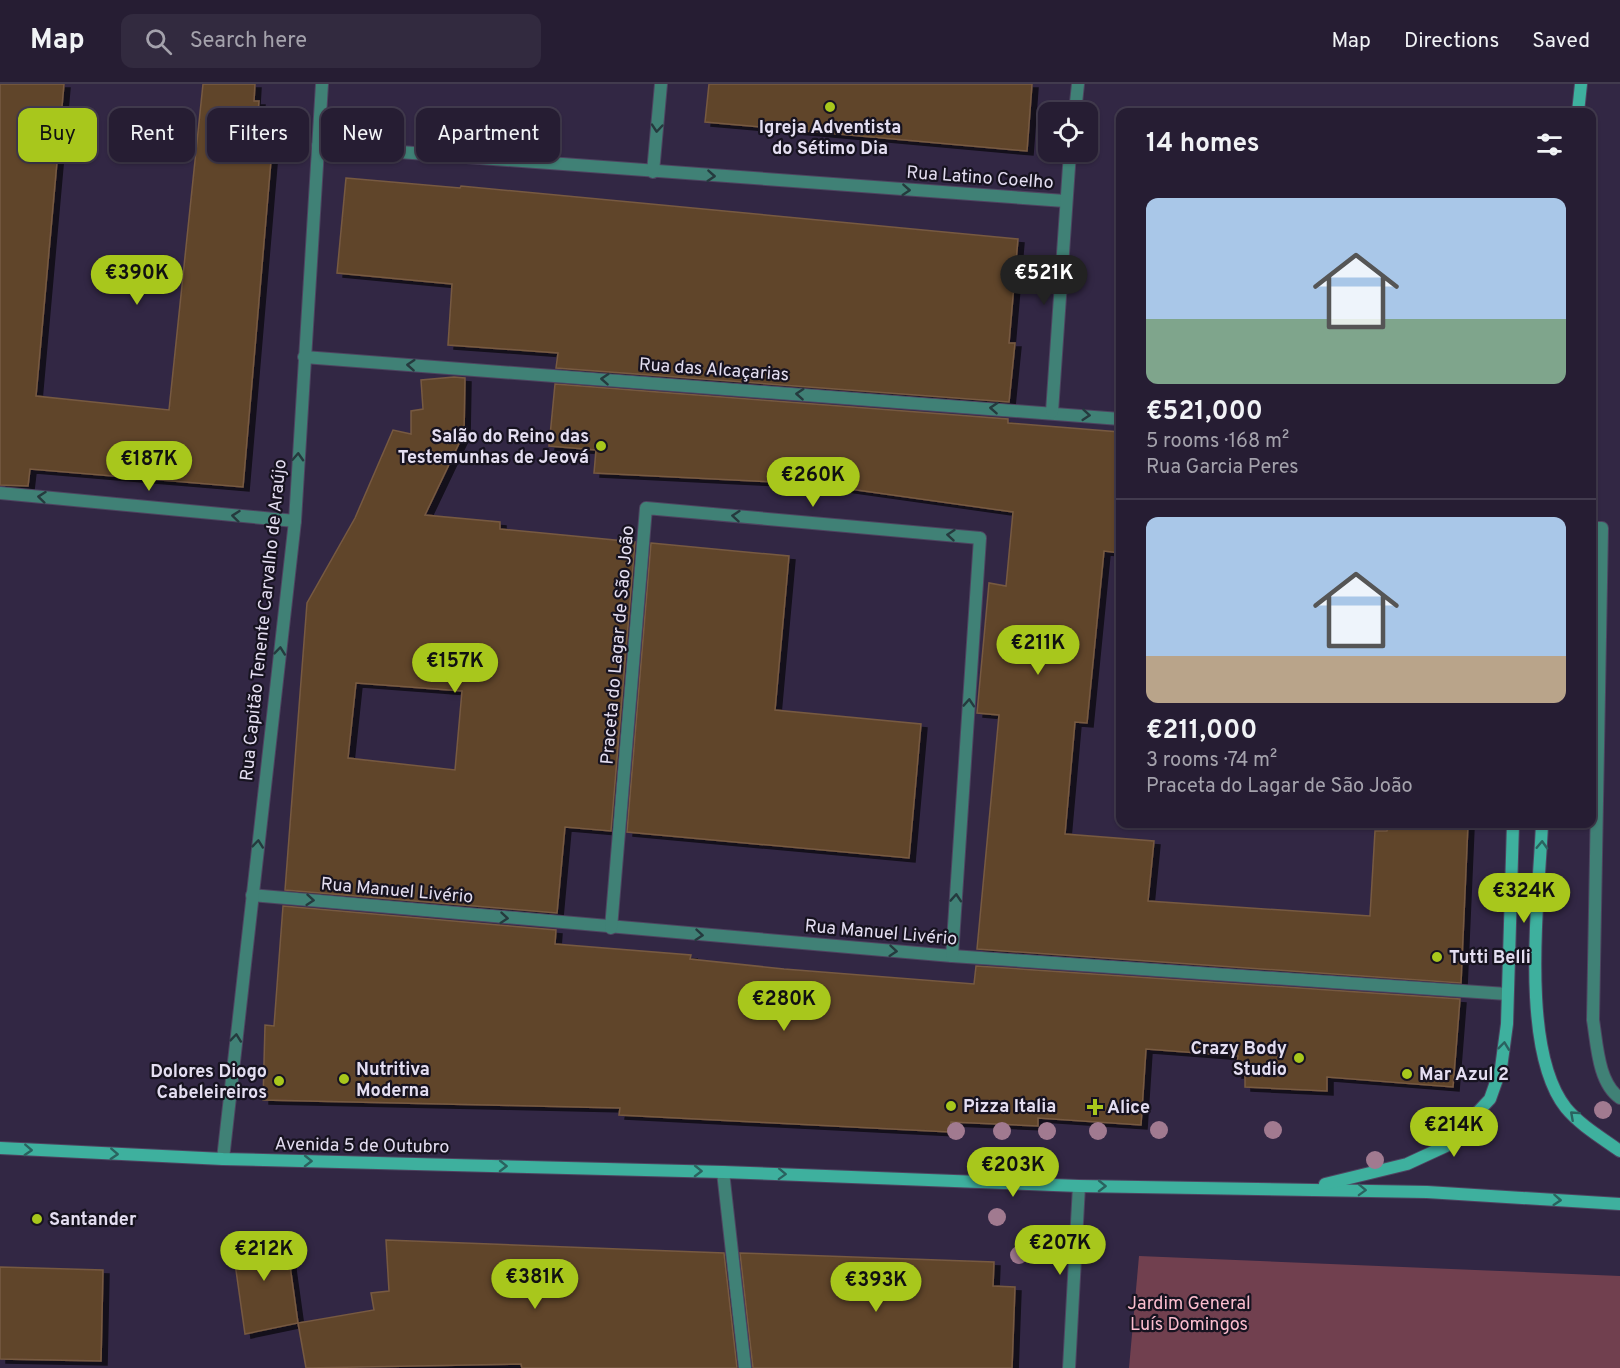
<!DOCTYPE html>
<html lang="en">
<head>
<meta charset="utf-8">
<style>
	:root { --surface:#261d33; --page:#322a3f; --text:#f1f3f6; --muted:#a4a2ac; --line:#423b4e; --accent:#a8c71c }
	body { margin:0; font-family:Overpass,sans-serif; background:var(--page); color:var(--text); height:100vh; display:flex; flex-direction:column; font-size:22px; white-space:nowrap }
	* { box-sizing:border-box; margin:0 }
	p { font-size:20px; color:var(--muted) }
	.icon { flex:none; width:33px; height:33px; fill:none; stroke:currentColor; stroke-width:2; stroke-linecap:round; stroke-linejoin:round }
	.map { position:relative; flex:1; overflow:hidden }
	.panel { position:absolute; left:1116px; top:24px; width:480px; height:720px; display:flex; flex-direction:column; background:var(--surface); border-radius:12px; box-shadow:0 2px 4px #0004,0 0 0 2px var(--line) }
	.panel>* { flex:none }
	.hud { position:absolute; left:18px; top:24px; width:570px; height:54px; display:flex; gap:12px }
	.tools { position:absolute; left:1038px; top:18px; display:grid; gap:12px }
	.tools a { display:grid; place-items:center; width:60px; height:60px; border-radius:12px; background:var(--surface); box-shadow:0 2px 4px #0004,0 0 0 2px var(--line); font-size:30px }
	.price { position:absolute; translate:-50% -51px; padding:0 14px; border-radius:21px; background:var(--accent); color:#111; font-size:20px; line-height:39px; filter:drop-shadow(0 2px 3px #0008) }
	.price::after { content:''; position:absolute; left:50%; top:36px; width:18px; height:14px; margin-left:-9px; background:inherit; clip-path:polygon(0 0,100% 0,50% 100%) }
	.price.selected { background:#222; color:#fff }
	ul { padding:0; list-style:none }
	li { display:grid; align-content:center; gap:12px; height:318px; padding:0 30px }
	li+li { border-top:2px solid var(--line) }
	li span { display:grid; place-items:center; height:186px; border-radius:12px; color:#555 }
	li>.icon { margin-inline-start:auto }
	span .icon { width:108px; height:108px; fill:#fffc; stroke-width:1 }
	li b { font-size:26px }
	h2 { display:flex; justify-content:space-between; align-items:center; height:72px; padding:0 30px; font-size:26px }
	.tag { padding:0 21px; border-radius:12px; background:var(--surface); box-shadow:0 2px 4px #0004,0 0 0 2px var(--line); font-size:21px; line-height:54px }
	.tag.selected { background:var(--accent); color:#111 }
	header { display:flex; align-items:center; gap:36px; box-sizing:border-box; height:84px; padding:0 30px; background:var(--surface); border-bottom:2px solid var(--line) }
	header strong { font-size:28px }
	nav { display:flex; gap:33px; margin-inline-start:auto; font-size:21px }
	.search { width:420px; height:54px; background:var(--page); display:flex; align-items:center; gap:15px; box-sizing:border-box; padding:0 21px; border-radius:12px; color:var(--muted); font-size:22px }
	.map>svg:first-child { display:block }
</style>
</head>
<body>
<header>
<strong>Map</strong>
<div class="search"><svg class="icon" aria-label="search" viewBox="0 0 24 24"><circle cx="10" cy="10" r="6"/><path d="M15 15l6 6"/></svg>Search here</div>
<nav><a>Map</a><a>Directions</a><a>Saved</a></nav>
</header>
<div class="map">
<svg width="1620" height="1284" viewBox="0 0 1620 1284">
	<defs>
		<filter id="shadow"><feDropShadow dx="6" dy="4" stdDeviation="0" flood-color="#0009"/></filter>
	</defs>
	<rect width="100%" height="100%" fill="#322744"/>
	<polygon fill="#71404f" points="1139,1172 1620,1192 1620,1284 1129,1284"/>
	<g fill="#60442c" stroke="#775a41" stroke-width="1.5" fill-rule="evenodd" filter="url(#shadow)">
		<polygon points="0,0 64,0 36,312 169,326 203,0 255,0 254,17 259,17 255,63 272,65 243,403 30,385 28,402 0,401"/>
		<polygon points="709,0 1032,0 1027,67 705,38"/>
		<polygon points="346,94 460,104 461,102 1018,155 1009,259 1015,259 1009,318 556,284 558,269 448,261 452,200 337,189"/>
		<path d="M454 293 465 294 464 349 425 431 500 438V445L635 458 611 747 565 743 557 829 285 806 307 519 355 434 393 346 411 350V327L423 325 421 296ZM356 599 462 607 455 686 348 674Z"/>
		<polygon points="555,300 1008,335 1008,339 1120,348 1120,469 1104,467 1087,639 1075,638 1065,750 1154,757 1148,817 1370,832 1375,747 1387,747 1388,740 1468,740 1461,899 977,865 999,631 977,629 989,499 1006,502 1013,428 814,400 594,389 596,366 549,362"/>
		<polygon points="651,459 789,472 775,626 921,640 909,774 627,748"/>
		<polygon points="283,822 556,846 555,860 691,871 690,875 784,885 974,900 976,882 1460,915 1453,1003 1327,993 1327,1007 1245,1003 1245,990 1236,990 1238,972 1146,965 1141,1041 1038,1034 1038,1042 951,1038 950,1048 619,1031 620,1024 263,1016 265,941 274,942"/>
		<polygon points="231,1151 286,1153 298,1239 245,1250"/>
		<polygon points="386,1156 724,1169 737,1284 522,1284 521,1280 306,1284 298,1239 374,1226 371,1209 389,1207"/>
		<polygon points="740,1169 994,1178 993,1202 1015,1203 1012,1284 753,1284"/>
		<polygon points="0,1183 103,1186 101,1277 0,1275"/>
	</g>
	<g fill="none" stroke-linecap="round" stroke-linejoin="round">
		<g stroke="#4e4460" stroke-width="14">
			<polyline id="pedestrian" points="723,1088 745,1284"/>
		</g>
		<g stroke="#4e4460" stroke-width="14">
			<g id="minor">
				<polyline points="1075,28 1078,0"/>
				<polyline points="318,62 1065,117"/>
				<polyline points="653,88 661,0"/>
				<polyline points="304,273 1120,335"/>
				<polyline points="1052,328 1070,68"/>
				<polyline points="0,409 295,437"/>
				<path d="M1592 444H1602L1593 936C1597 960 1598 999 1620 1014"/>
				<polyline points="252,811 952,872 1507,910"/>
				<polyline points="611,844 646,424 980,454 952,872"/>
				<polyline points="223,1075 295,437 322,0"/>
				<polyline points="1069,1284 1079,1102"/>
			</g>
		</g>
		<g stroke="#4e4460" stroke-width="14">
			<g id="secondary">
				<polyline points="1578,28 1581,0"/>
				<path d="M1542 740C1539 813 1519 965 1566 1024 1580 1041 1602 1054 1620 1067"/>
				<polyline points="0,1064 223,1075 723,1088 1079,1102 1427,1108 1620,1120"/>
				<polyline points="1325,1100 1407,1080 1446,1062 1490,1015 1501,984 1507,940 1513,740"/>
			</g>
		</g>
		<use href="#pedestrian" stroke="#408176" stroke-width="12"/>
		<use href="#minor" stroke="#408176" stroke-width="12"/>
		<use href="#secondary" stroke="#3eb09e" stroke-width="12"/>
	</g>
	<g fill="#a17a90">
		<circle cx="1603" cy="1026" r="9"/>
		<circle cx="1437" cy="1043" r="9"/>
		<circle cx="1159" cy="1046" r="9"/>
		<circle cx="1273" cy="1046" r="9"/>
		<circle cx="956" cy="1047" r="9"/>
		<circle cx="1002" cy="1047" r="9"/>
		<circle cx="1047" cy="1047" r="9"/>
		<circle cx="1098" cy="1047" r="9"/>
		<circle cx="1375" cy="1076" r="9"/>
		<circle cx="997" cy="1133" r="9"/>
		<circle cx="1019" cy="1171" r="9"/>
	</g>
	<defs><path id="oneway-chevron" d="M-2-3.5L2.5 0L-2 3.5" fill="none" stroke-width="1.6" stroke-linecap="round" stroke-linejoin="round" transform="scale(1.5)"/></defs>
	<g stroke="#253a3e">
		<use href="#oneway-chevron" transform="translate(657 44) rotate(95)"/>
		<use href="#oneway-chevron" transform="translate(711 92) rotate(4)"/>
		<use href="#oneway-chevron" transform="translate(906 106) rotate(4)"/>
		<use href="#oneway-chevron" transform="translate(411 281) rotate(-176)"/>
		<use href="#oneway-chevron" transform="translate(605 295) rotate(-176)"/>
		<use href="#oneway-chevron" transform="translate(800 310) rotate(-176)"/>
		<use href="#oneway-chevron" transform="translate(994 324) rotate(-176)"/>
		<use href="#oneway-chevron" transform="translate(1086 331) rotate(5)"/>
		<use href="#oneway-chevron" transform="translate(298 373) rotate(-87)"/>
		<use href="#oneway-chevron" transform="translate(42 413) rotate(-174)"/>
		<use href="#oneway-chevron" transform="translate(236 432) rotate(-174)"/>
		<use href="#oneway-chevron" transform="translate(736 432) rotate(-175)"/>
		<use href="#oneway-chevron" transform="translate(951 451) rotate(-175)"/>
		<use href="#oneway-chevron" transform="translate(280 567) rotate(-84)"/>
		<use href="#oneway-chevron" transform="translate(969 619) rotate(-86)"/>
		<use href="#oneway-chevron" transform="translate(258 760) rotate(-84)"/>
		<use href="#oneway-chevron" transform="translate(956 814) rotate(-86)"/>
		<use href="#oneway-chevron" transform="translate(310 816) rotate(5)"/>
		<use href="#oneway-chevron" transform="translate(504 834) rotate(5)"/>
		<use href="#oneway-chevron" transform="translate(699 851) rotate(5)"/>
		<use href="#oneway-chevron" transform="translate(893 867) rotate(5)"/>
		<use href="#oneway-chevron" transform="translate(236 954) rotate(-84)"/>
	</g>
	<g stroke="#2a625f">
		<use href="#oneway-chevron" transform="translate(1542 761) rotate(-88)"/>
		<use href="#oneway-chevron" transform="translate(1504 962) rotate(-83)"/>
		<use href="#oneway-chevron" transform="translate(1574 1031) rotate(-138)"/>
		<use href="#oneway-chevron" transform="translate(28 1066) rotate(3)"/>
		<use href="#oneway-chevron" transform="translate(114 1070) rotate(3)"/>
		<use href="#oneway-chevron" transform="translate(308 1077) rotate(1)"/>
		<use href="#oneway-chevron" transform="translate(503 1082) rotate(1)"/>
		<use href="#oneway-chevron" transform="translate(698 1087) rotate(1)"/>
		<use href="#oneway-chevron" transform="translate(782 1090) rotate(2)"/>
		<use href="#oneway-chevron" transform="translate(1102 1102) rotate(1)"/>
		<use href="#oneway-chevron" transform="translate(1362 1106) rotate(2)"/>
		<use href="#oneway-chevron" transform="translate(1557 1116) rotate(4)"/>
	</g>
	<g fill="#a8c71c" stroke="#171320" stroke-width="2">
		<circle cx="830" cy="23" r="6"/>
		<circle cx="601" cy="362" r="6"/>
		<circle cx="1437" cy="873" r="6"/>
		<circle cx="1299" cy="974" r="6"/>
		<circle cx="1407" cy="990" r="6"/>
		<circle cx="344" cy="995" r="6"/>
		<circle cx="279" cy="997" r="6"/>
		<circle cx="951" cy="1022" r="6"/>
		<path d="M1092 1014h6v6h6v6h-6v6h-6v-6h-6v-6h6z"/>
		<circle cx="37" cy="1135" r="6"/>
	</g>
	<g text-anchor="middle" stroke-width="4.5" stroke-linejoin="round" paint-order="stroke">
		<g font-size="18" font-weight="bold" fill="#e4def1" stroke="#171320" text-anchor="start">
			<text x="830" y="49" text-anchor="middle">Igreja Adventista<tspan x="830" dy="21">do Sétimo Dia</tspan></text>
			<text x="589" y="358" text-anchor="end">Salão do Reino das<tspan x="589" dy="21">Testemunhas de Jeová</tspan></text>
			<text x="1449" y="879">Tutti Belli</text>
			<text x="1287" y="970" text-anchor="end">Crazy Body<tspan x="1287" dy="21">Studio</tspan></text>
			<text x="356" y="991">Nutritiva<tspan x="356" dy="21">Moderna</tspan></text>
			<text x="267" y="993" text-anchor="end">Dolores Diogo<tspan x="267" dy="21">Cabeleireiros</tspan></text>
			<text x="1419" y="996">Mar Azul 2</text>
			<text x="963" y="1028">Pizza Italia</text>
			<text x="1107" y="1029">Alice</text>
			<text x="49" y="1141">Santander</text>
		</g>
		<g font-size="18" fill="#e4def1" stroke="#171320">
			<text transform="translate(980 93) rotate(4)" y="6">Rua Latino Coelho</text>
			<text transform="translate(714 285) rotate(4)" y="6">Rua das Alcaçarias</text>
			<text transform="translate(263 536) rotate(-84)" y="6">Rua Capitão Tenente Carvalho de Araújo</text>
			<text transform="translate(617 561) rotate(-85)" y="6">Praceta do Lagar de São João</text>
			<text transform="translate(397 806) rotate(5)" y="6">Rua Manuel Livério</text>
			<text transform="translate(881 848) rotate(5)" y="6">Rua Manuel Livério</text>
			<text transform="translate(362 1061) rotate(1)" y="6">Avenida 5 de Outubro</text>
		</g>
		<g font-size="18" fill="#fbbdce" stroke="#171320">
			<text x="1189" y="1225">Jardim General<tspan x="1189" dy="21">Luís Domingos</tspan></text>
		</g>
	</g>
</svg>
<div class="tools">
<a><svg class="icon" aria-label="locate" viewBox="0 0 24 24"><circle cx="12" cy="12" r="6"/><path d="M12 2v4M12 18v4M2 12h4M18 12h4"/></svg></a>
</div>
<b class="price" style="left:137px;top:222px">€390K</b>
<b class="price selected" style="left:1044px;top:222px">€521K</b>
<b class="price" style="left:149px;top:408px">€187K</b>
<b class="price" style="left:813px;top:424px">€260K</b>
<b class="price" style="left:1038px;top:592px">€211K</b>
<b class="price" style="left:455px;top:610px">€157K</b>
<b class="price" style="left:1524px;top:840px">€324K</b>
<b class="price" style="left:784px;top:948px">€280K</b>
<b class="price" style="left:1454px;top:1074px">€214K</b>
<b class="price" style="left:1013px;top:1114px">€203K</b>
<b class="price" style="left:1060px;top:1192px">€207K</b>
<b class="price" style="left:264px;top:1198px">€212K</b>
<b class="price" style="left:535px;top:1226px">€381K</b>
<b class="price" style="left:876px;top:1229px">€393K</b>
<div class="hud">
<a class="tag selected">Buy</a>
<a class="tag">Rent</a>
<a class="tag">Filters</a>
<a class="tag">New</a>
<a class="tag">Apartment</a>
</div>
<section class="panel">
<h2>14 homes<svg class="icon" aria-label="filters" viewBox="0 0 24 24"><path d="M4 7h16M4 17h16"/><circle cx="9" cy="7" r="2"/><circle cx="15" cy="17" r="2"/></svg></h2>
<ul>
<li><span style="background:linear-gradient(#a9c7e8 65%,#7fa58c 0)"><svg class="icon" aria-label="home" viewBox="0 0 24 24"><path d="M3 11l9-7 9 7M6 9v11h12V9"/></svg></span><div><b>€521,000</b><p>5 rooms · 168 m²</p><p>Rua Garcia Peres</p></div></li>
<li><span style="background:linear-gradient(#a9c7e8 75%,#b9a48a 0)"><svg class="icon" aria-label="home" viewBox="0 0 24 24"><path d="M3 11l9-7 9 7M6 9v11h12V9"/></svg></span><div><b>€211,000</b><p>3 rooms · 74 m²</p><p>Praceta do Lagar de São João</p></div></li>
</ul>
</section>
</div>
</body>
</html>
